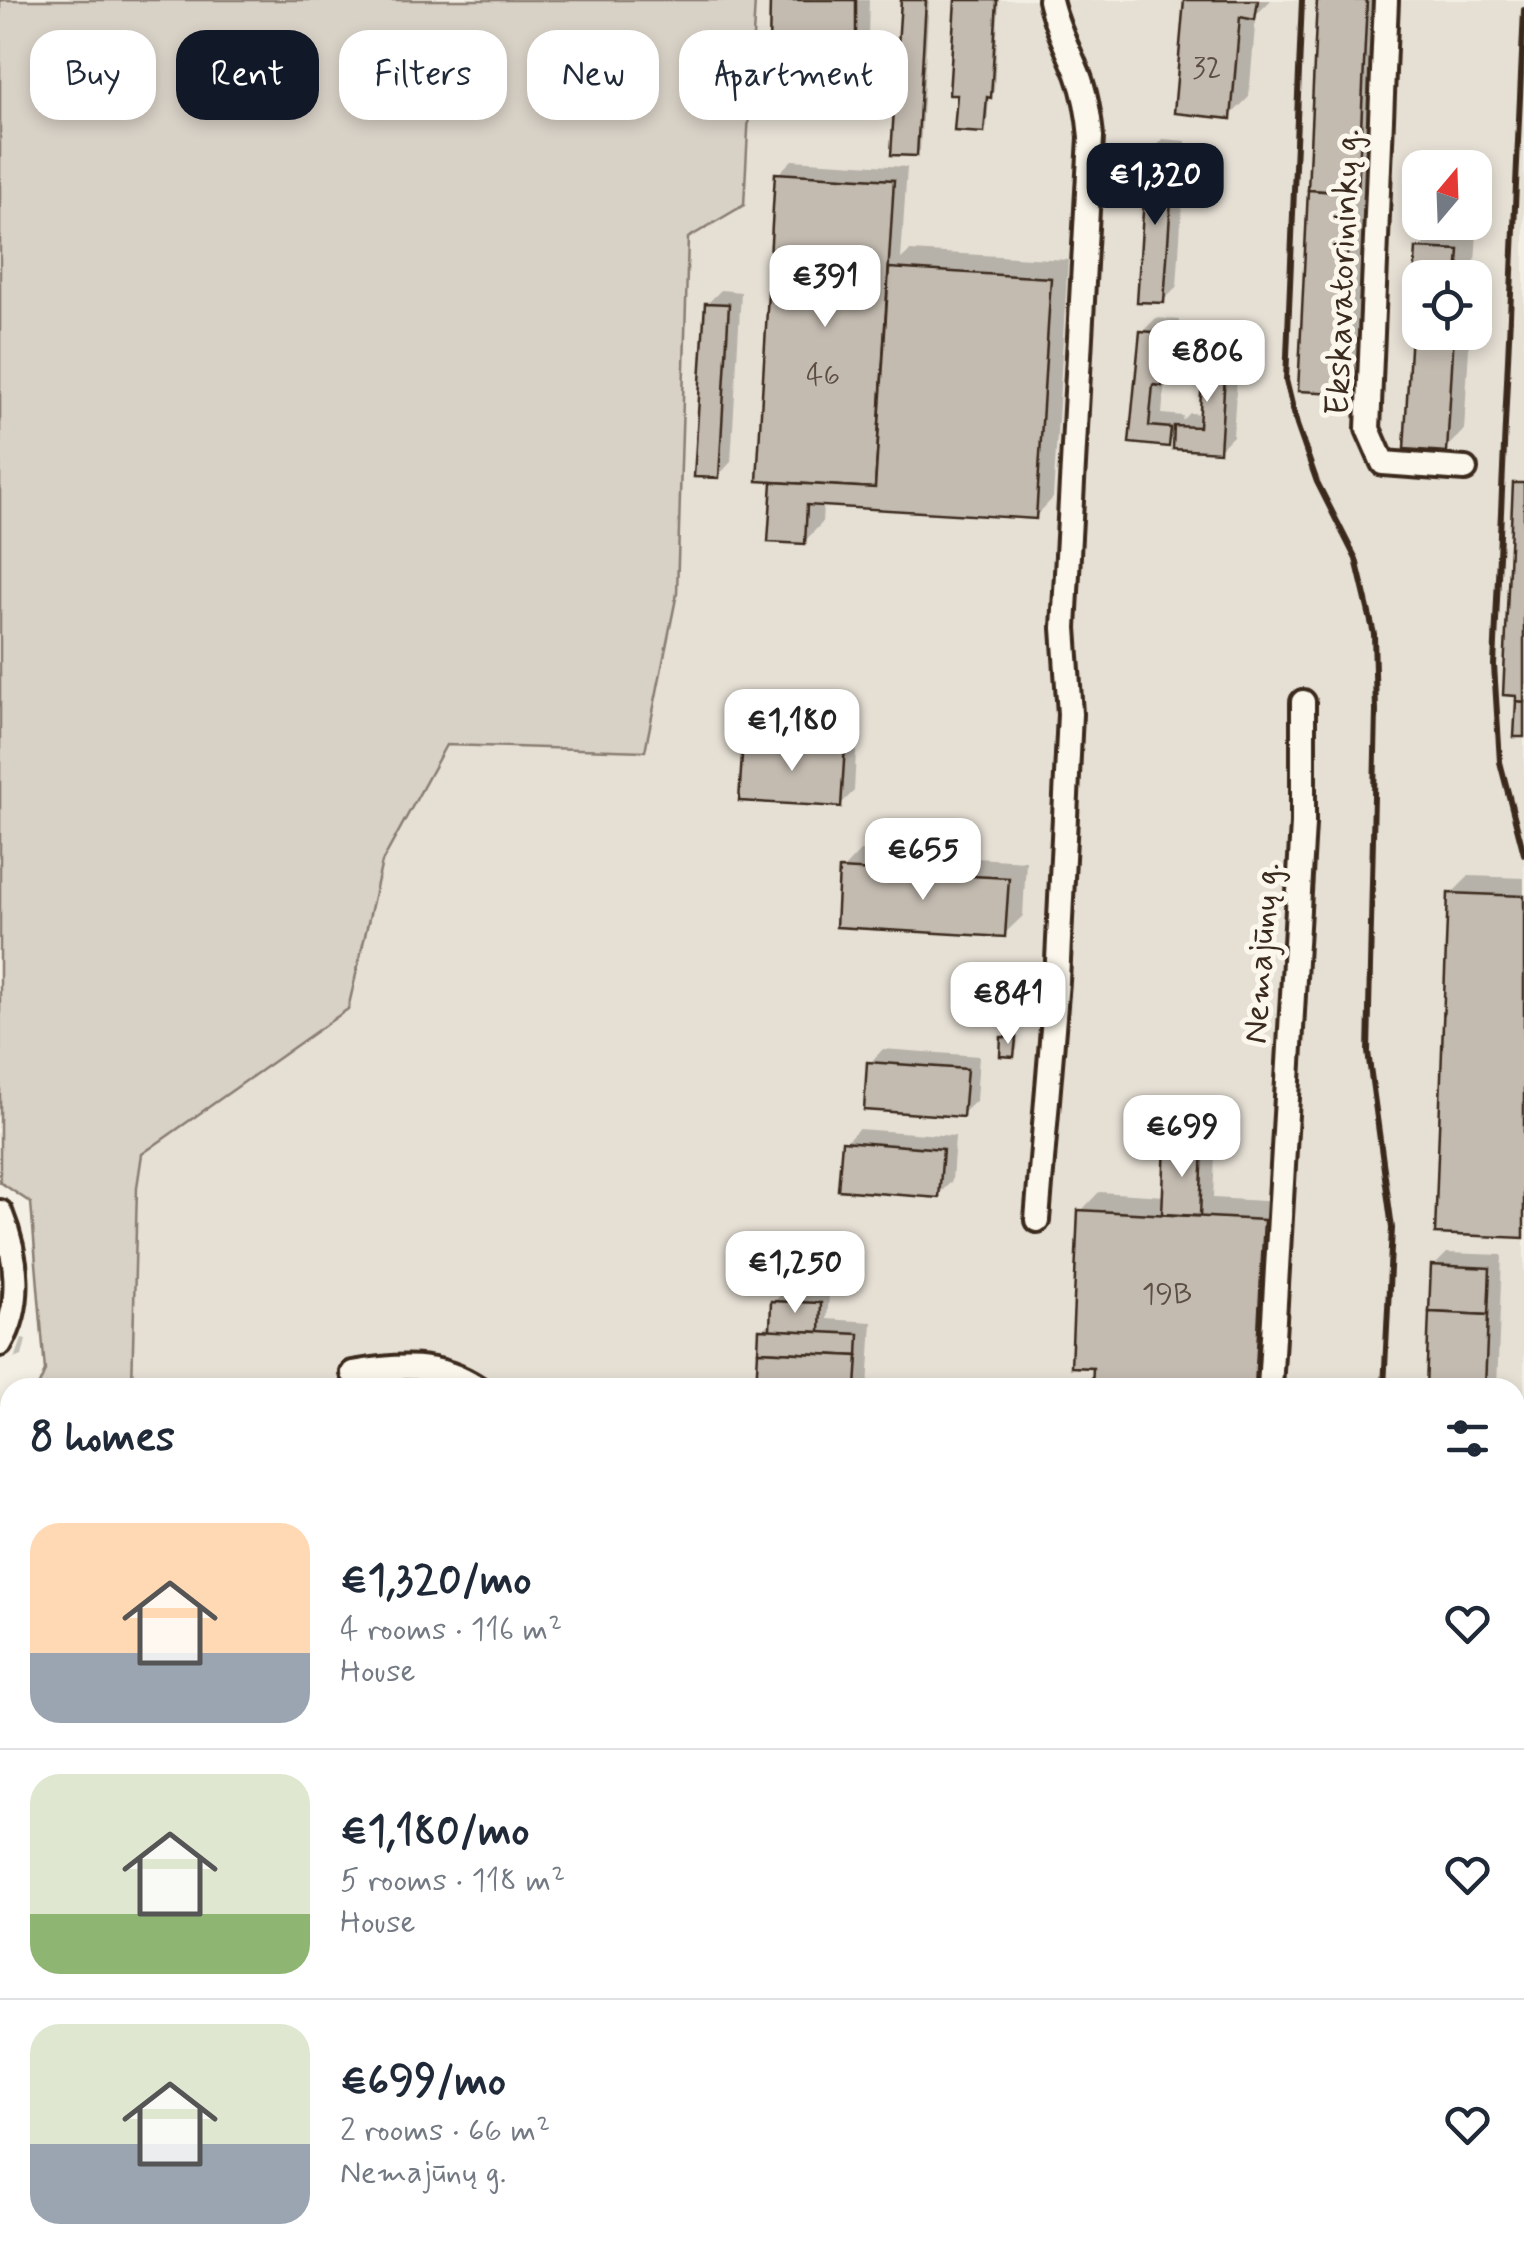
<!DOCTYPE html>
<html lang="en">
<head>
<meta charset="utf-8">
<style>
	:root { --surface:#fff; --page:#f6f6f7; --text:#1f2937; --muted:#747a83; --line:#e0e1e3; --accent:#111827 }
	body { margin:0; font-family:Mynerve,sans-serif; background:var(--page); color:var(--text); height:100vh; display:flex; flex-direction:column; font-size:38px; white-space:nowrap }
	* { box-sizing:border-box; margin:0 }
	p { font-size:32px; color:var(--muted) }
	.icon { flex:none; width:55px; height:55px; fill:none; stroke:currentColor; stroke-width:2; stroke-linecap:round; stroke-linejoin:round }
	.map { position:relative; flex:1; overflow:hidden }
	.panel { position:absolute; left:0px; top:1378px; width:1525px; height:892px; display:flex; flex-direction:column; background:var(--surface); border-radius:30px 30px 0 0; box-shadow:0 5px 15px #0003 }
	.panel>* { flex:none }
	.top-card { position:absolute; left:30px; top:30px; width:1000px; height:90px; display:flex; gap:20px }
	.needle { width:65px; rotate:19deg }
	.buttons { position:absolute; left:1402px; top:150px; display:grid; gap:20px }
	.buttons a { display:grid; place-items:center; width:90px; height:90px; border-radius:20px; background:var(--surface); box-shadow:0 5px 15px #0003; font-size:50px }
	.price { position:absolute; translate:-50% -85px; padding:0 22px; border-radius:20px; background:#fff; color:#222; font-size:32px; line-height:65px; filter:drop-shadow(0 2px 5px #0008) }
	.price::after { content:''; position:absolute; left:50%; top:60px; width:30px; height:22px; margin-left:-15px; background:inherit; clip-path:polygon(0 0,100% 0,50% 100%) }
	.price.active { background:var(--accent); color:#fff }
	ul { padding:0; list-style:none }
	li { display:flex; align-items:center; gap:30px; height:250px; padding:0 30px }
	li+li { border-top:2px solid var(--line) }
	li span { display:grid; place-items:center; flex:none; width:280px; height:200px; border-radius:30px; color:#555 }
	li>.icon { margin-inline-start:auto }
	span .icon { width:120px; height:120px; fill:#fffc; stroke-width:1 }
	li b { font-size:42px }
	h2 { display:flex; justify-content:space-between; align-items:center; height:120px; padding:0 30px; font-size:42px }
	.pill { padding:0 35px; border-radius:30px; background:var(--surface); box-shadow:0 5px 15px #0003; font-size:35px; line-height:90px }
	.pill.active { background:var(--accent); color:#fff }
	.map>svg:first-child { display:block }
</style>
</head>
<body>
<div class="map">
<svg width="1524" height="2268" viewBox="0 0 1524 2268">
	<rect width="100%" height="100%" fill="#f3efe4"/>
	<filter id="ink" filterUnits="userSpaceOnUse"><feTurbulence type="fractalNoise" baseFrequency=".01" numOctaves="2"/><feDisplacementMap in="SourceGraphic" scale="20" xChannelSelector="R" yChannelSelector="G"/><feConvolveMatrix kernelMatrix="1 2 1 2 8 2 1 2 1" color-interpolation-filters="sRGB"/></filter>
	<g filter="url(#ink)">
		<g fill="#e5dfd4" fill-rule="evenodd">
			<path d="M755 0H1524V2268H841L842 2260H1515V1388H132L137 1187 142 1154 348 1009 382 862 446 745 677 593 688 238 744 205ZM1420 168H1475V222H1420ZM1420 278H1475V332H1420Z"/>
			<polygon points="10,1733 10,2258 0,2256 0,1795"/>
			<polygon points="20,2260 447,2260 439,2268 61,2268"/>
		</g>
		<g fill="#d8d1c6" stroke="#8a7e72" stroke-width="2.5">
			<polygon points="0,0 755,0 744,205 688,238 677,593 645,751 446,745 382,862 348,1009 142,1154 137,1187 132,1387 38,1387 45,1371 31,1203 0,1182"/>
			<polygon points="10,1433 10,1733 0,1795 0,1435"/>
			<polygon points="447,2260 842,2260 841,2268 439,2268"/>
		</g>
		<g fill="#0003">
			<polygon points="773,0 869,0 868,35 855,48"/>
			<polygon points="903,0 929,0 920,150 916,154"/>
			<polygon points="957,0 999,0 994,91 989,96 987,127 983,131 959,93"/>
			<polygon points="1187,0 1271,0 1256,15 1249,97 1230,116"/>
			<polygon points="1320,0 1384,0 1368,180 1358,372 1340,391 1301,389"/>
			<polygon points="1163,139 1186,141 1177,287 1163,301 1149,153"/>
			<polygon points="792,160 907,167 901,259 910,251 1068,260 1053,498 1035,517 823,504 822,523 804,542 774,483 778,479 778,174"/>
			<polygon points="1437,230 1477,233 1474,278 1420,278 1420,332 1470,332 1464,431 1446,449 1406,447 1419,249"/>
			<polygon points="721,290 741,292 731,462 718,476 707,304"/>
			<polygon points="1156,318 1179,320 1175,370 1165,380 1162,414 1183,416 1182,421 1190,413 1202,414 1207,344 1220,330 1240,331 1233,436 1219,450 1176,436 1168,444 1132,441 1142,332"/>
			<polygon points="759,727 857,733 854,791 840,805 745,741"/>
			<polygon points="860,851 1026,861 1023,916 1004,934 842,870"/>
			<polygon points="1469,876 1524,878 1524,1236 1451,894"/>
			<polygon points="1007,1034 1018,1035 1017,1050 1013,1054 1004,1038"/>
			<polygon points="883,1049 979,1056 976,1101 962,1114 870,1063"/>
			<polygon points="858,1129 955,1136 952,1181 938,1195 845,1142"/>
			<polygon points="1181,1131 1216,1133 1213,1198 1281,1202 1272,1388 1094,1388 1095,1366 1081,1211 1099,1192 1165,1196 1168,1145"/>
			<polygon points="1447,1253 1502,1255 1497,1388 1429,1388 1434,1266"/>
			<polygon points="782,1293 829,1295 827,1319 872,1322 868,1388 759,1388 761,1331 773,1319 774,1302"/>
			<polygon points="22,1339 26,1340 22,1356 15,1359"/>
			<polygon points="1515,1741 1524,1741 1524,1788 1515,1787"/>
			<polygon points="1515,1808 1524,1809 1524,1857 1515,1866"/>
			<polygon points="1515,1910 1524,1911 1524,2268 1390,2268 1390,2260 1515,2260"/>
		</g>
		<g fill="#c3bbb0" stroke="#3b2a1e" stroke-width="2.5">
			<polygon points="770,0 856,0 856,51 769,50"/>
			<polygon points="901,0 926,0 917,156 891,155"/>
			<polygon points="955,0 997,0 991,98 987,97 984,133 954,131 957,95 949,95"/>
			<polygon points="1184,0 1258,0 1255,20 1240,17 1231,119 1174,113"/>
			<polygon points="1317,0 1367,0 1358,193 1308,190"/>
			<polygon points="1147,152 1174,154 1164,303 1137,302"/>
			<polygon points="775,173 894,180 875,488 757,481"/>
			<polygon points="1308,190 1350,193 1341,393 1298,391"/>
			<polygon points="1416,248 1459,250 1457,278 1420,278 1420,332 1454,332 1447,452 1404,449"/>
			<polygon points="889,268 1051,278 1036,519 807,505 805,544 768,542 772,482 875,488"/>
			<polygon points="705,303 729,304 719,478 694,477"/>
			<polygon points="1140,331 1167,333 1162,386 1153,385 1149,426 1171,428 1169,447 1129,443"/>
			<polygon points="1204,343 1227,344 1220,452 1173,449 1174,426 1199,427"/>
			<polygon points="1513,483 1524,483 1524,702 1516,701 1516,696 1503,695"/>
			<polygon points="1516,701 1524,702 1524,737 1514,737"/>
			<polygon points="743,740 845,746 841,807 739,801"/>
			<polygon points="839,869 1009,878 1005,937 836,927"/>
			<polygon points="1448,893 1524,896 1524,1238 1435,1234"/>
			<polygon points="1001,1037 1016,1038 1014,1057 1000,1056"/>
			<polygon points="867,1062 967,1069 963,1117 864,1110"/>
			<polygon points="842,1141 943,1149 939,1198 838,1190"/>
			<polygon points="1165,1143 1203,1145 1200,1216 1162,1214"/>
			<polygon points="1078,1210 1264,1220 1255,1388 1092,1388 1093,1368 1071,1367"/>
			<polygon points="1431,1265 1490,1268 1488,1315 1429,1312"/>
			<polygon points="771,1301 821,1303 820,1332 770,1330"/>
			<polygon points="1429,1312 1488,1315 1485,1388 1426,1388"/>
			<polygon points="759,1329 859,1334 858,1356 758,1351"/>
			<polygon points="758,1351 858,1356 856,1388 756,1388"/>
			<polygon points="1515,1754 1524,1755 1524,1790 1515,1790"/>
			<polygon points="1515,1924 1524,1924 1524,2084 1519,2170 1524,2170 1524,2268 1474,2268 1475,2260 1515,2260"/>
			<polygon points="1388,2260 1475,2260 1474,2268 1387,2268"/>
		</g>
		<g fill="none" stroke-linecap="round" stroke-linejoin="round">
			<g stroke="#3b2a1e" stroke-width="30">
				<g id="minor">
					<polyline points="1386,0 1368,429 1383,463 1465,469"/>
					<path d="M0 1212C17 1254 24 1304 0 1344"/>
					<path d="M1037 1220 1057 981 1070 714 1064 628 1091 137C1089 115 1086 95 1078 74 1068 49 1056 27 1050 0"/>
					<path d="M353 1373C397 1365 438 1362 477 1388"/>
					<polyline points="1270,1388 1303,824 1303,702"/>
					<polyline points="1244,2260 1248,2268"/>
					<polyline points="423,2268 431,2260"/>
				</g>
			</g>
			<use href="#minor" stroke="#fbf7ec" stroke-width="22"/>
			<g stroke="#3b2a1e" stroke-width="6">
				<polyline points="1302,0 1286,380 1297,425 1317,482 1356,559 1374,634 1376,711 1368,1052 1392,1228 1384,1388"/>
				<polyline points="1524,10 1494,665 1500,762 1524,854"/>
				<polyline points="1342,2268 1342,2260"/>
			</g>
		</g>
	</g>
	<g text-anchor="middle" stroke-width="10" stroke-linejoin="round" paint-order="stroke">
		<g font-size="30" fill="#5d4e42">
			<text x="1207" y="77">32</text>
			<text x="823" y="384">46</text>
			<text x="1167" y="1303">19B</text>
		</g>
		<g font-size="35" fill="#3b2a1e" stroke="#fbf7ec">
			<text transform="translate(1341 272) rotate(-88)" y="12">Ekskavatorininkų g.</text>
			<text transform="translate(1260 953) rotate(-86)" y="12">Nemajūnų g.</text>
		</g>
	</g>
</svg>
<div class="buttons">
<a><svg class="needle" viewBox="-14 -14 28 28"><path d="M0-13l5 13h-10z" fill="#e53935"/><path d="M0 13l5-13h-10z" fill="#747a83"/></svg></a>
<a><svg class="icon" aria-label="locate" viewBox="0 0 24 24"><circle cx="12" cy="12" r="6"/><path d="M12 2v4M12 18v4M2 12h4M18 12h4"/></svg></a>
</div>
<b class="price active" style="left:1155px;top:228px">€1,320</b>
<b class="price" style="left:825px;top:330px">€391</b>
<b class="price" style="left:1207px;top:405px">€806</b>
<b class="price" style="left:792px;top:774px">€1,180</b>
<b class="price" style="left:923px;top:903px">€655</b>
<b class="price" style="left:1008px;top:1047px">€841</b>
<b class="price" style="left:1182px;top:1180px">€699</b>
<b class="price" style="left:795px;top:1316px">€1,250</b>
<div class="top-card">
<a class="pill">Buy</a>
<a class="pill active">Rent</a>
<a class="pill">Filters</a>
<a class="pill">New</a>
<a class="pill">Apartment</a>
</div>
<section class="panel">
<h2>8 homes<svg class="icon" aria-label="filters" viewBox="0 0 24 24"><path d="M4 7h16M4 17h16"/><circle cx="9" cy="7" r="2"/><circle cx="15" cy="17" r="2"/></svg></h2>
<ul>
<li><span style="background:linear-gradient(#ffd9b3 65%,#9aa5b1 0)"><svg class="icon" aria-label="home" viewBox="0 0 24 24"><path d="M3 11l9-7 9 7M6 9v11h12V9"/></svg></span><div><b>€1,320/mo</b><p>4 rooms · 116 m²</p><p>House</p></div><svg class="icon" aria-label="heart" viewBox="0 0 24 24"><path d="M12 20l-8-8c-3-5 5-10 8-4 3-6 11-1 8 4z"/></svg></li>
<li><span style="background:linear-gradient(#dfe7d0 70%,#8fb573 0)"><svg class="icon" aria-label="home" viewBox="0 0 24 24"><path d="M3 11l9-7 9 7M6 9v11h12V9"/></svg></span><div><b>€1,180/mo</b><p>5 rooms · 118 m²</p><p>House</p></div><svg class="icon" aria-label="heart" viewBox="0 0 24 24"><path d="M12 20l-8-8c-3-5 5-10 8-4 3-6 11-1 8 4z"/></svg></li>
<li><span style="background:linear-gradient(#dfe7d0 60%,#9aa5b1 0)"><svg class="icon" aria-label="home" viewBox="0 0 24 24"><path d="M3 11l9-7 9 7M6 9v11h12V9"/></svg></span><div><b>€699/mo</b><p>2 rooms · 66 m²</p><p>Nemajūnų g.</p></div><svg class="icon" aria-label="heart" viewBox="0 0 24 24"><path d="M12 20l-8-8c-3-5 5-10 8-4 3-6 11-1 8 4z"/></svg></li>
</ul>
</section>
</div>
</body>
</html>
